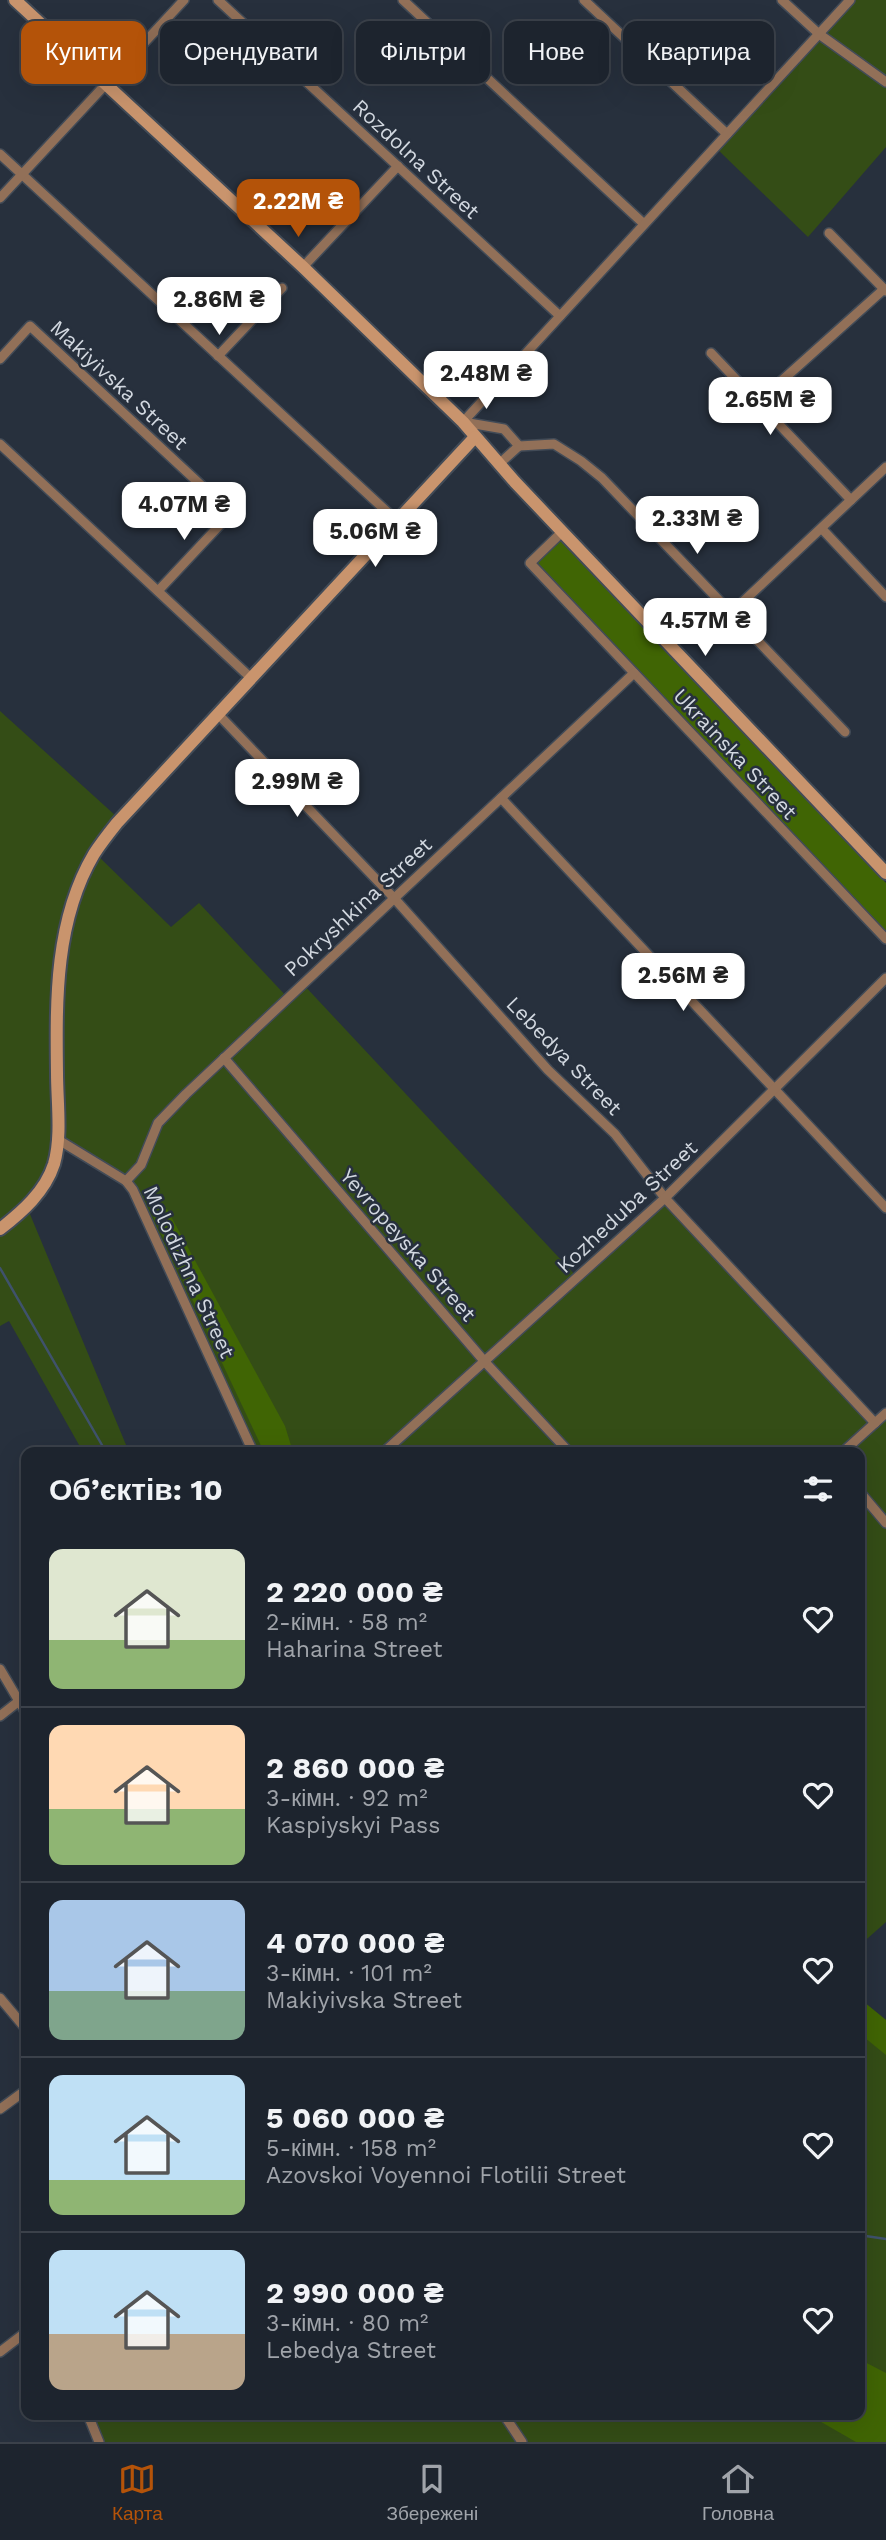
<!DOCTYPE html>
<html lang="uk">
<head>
<meta charset="utf-8">
<style>
	:root { --surface:#1d242e; --page:#2a303a; --text:#f1f3f6; --muted:#a0a4aa; --line:#3b414a; --accent:#b45309 }
	body { margin:0; font-family:"Work Sans",sans-serif; background:var(--page); color:var(--text); height:100vh; display:flex; flex-direction:column; font-size:26px; white-space:nowrap }
	* { box-sizing:border-box; margin:0 }
	p { font-size:23px; color:var(--muted) }
	.icon { flex:none; width:38px; height:38px; fill:none; stroke:currentColor; stroke-width:2; stroke-linecap:round; stroke-linejoin:round }
	.map { position:relative; flex:1; overflow:hidden }
	.drawer { position:absolute; left:21px; top:1447px; width:844px; height:973px; display:flex; flex-direction:column; background:var(--surface); border-radius:14px; box-shadow:0 7px 28px #0002,0 0 0 2px var(--line) }
	.drawer>* { flex:none }
	.hud { position:absolute; left:21px; top:21px; width:845px; height:63px; display:flex; gap:14px }
	.price { position:absolute; translate:-50% -60px; padding:0 16px; border-radius:14px; background:#fff; color:#222; font-size:23px; line-height:46px; filter:drop-shadow(0 2px 4px #0008) }
	.price::after { content:''; position:absolute; left:50%; top:42px; width:21px; height:16px; margin-left:-10px; background:inherit; clip-path:polygon(0 0,100% 0,50% 100%) }
	.price.active { background:var(--accent); color:#fff }
	ul { padding:0; list-style:none }
	li { display:flex; align-items:center; gap:21px; height:175px; padding:0 28px }
	li+li { border-top:2px solid var(--line) }
	li span { display:grid; place-items:center; flex:none; width:196px; height:140px; border-radius:14px; color:#555 }
	li>.icon { margin-inline-start:auto }
	span .icon { width:84px; height:84px; fill:#fffc; stroke-width:1 }
	li b { font-size:30px }
	h2 { display:flex; justify-content:space-between; align-items:center; height:84px; padding:0 28px; font-size:30px }
	.chip { padding:0 24px; border-radius:14px; background:var(--surface); box-shadow:0 7px 28px #0002,0 0 0 2px var(--line); font-size:24px; line-height:63px }
	.chip.active { background:var(--accent); color:#fff }
	.tabs { display:flex; justify-content:space-around; align-items:center; height:98px; border-top:2px solid var(--line); background:var(--surface); font-size:19px; color:var(--muted) }
	.tabs a { display:grid; justify-items:center; gap:4px }
	.tabs .active { color:var(--accent) }
	.map>svg:first-child { display:block }
</style>
</head>
<body>
<div class="map">
<svg width="886" height="2442" viewBox="0 0 886 2442">
	<rect width="100%" height="100%" fill="#27303d"/>
	<g fill="#344d16">
		<polygon points="850,0 886,0 886,147 808,237 715,147"/>
		<polygon points="0,711 116,816 95,853 171,927 199,903 287,997 302,983 578,1278 665,1198 874,1423 886,1413 886,1922 859,1946 859,1452 253,1452 133,1190 58,1139 54,1164 27,1207 129,1452 83,1452 9,1321 0,1326"/>
		<polygon points="859,1998 886,2020 886,2442 99,2442 88,2415 859,2415"/>
	</g>
	<g fill="#406504">
		<polygon points="558,536 886,883 886,939 530,563"/>
		<polygon points="167,1209 285,1426 293,1452 264,1452 152,1214"/>
		<polygon points="859,1998 886,2020 886,2055 859,2033"/>
		<polygon points="859,2359 886,2373 886,2442 856,2442 809,2415 859,2415"/>
	</g>
	<g fill="none" stroke-linecap="round" stroke-linejoin="round">
		<g stroke="#3f526c" stroke-width="2.5">
			<polyline points="0,1268 106,1452"/>
			<polyline points="859,2235 886,2239"/>
		</g>
		<g stroke="#424b57" stroke-width="12">
			<g id="street">
				<polyline points="218,0 560,316"/>
				<polyline points="403,0 644,224"/>
				<polyline points="584,0 727,134"/>
				<polyline points="782,0 819,34 886,82"/>
				<polyline points="0,154 397,521"/>
				<polyline points="0,198 184,0"/>
				<polyline points="829,233 886,291"/>
				<polyline points="303,267 398,166"/>
				<polyline points="711,353 851,500"/>
				<polyline points="218,356 282,288"/>
				<polyline points="0,359 30,326 231,513 158,591"/>
				<polyline points="758,402 884,289"/>
				<polyline points="463,422 850,0"/>
				<polyline points="463,422 504,429 519,446"/>
				<polyline points="0,444 251,678"/>
				<polyline points="519,446 554,444 581,461 602,478 845,732"/>
				<polyline points="499,464 519,446"/>
				<polyline points="823,530 886,597"/>
				<polyline points="562,532 530,563 886,939"/>
				<polyline points="731,613 886,467"/>
				<polyline points="218,714 394,898 548,1070 615,1134 665,1198 875,1423"/>
				<polyline points="501,798 886,1208"/>
				<polyline points="224,1058 485,1362 569,1452"/>
				<polyline points="57,1139 126,1181 133,1190 253,1452"/>
				<polyline points="126,1181 141,1165 158,1123 186,1094 634,673"/>
				<polyline points="384,1452 665,1198 886,978"/>
				<polyline points="843,1452 886,1413"/>
				<polyline points="859,1491 886,1523"/>
				<polyline points="0,1669 26,1713"/>
				<polyline points="0,1716 19,1701"/>
				<polyline points="0,1998 26,2029"/>
				<polyline points="0,2109 26,2090"/>
				<polyline points="0,2352 26,2332"/>
				<polyline points="88,2415 99,2442"/>
				<polyline points="504,2415 522,2442"/>
			</g>
		</g>
		<g stroke="#424b57" stroke-width="16">
			<g id="secondary">
				<polyline points="15,0 303,267 463,422 515,482 886,873"/>
				<path d="M0 1229C22 1212 45 1192 54 1164 62 1136 57 1102 57 1073 56 999 55 920 94 854 101 843 109 833 117 823L475 437"/>
			</g>
		</g>
		<use href="#street" stroke="#927058" stroke-width="9"/>
		<use href="#secondary" stroke="#c9946d" stroke-width="12"/>
	</g>
	<g text-anchor="middle" stroke-width="5" stroke-linejoin="round" paint-order="stroke">
		<g font-size="21" fill="#d2d8e0" stroke="#27303d">
			<text transform="translate(416 159) rotate(43)" y="7">Rozdolna Street</text>
			<text transform="translate(119 385) rotate(43)" y="7">Makiyivska Street</text>
			<text transform="translate(735 754) rotate(47)" y="7">Ukrainska Street</text>
			<text transform="translate(358 907) rotate(-43)" y="7">Pokryshkina Street</text>
			<text transform="translate(564 1056) rotate(46)" y="7">Lebedya Street</text>
			<text transform="translate(627 1207) rotate(-43)" y="7">Kozheduba Street</text>
			<text transform="translate(408 1245) rotate(49)" y="7">Yevropeyska Street</text>
			<text transform="translate(189 1272) rotate(65)" y="7">Molodizhna Street</text>
		</g>
	</g>
</svg>
<b class="price active" style="left:298px;top:239px">2.22M ₴</b>
<b class="price" style="left:219px;top:337px">2.86M ₴</b>
<b class="price" style="left:486px;top:411px">2.48M ₴</b>
<b class="price" style="left:770px;top:437px">2.65M ₴</b>
<b class="price" style="left:184px;top:542px">4.07M ₴</b>
<b class="price" style="left:697px;top:556px">2.33M ₴</b>
<b class="price" style="left:375px;top:569px">5.06M ₴</b>
<b class="price" style="left:705px;top:658px">4.57M ₴</b>
<b class="price" style="left:297px;top:819px">2.99M ₴</b>
<b class="price" style="left:683px;top:1013px">2.56M ₴</b>
<div class="hud">
<a class="chip active">Купити</a>
<a class="chip">Орендувати</a>
<a class="chip">Фільтри</a>
<a class="chip">Нове</a>
<a class="chip">Квартира</a>
</div>
<section class="drawer">
<h2>Об’єктів: 10<svg class="icon" aria-label="filters" viewBox="0 0 24 24"><path d="M4 7h16M4 17h16"/><circle cx="9" cy="7" r="2"/><circle cx="15" cy="17" r="2"/></svg></h2>
<ul>
<li><span style="background:linear-gradient(#dfe7d0 65%,#8fb573 0)"><svg class="icon" aria-label="home" viewBox="0 0 24 24"><path d="M3 11l9-7 9 7M6 9v11h12V9"/></svg></span><div><b>2 220 000 ₴</b><p>2-кімн. · 58 m²</p><p>Haharina Street</p></div><svg class="icon" aria-label="heart" viewBox="0 0 24 24"><path d="M12 20l-8-8c-3-5 5-10 8-4 3-6 11-1 8 4z"/></svg></li>
<li><span style="background:linear-gradient(#ffd9b3 60%,#8fb573 0)"><svg class="icon" aria-label="home" viewBox="0 0 24 24"><path d="M3 11l9-7 9 7M6 9v11h12V9"/></svg></span><div><b>2 860 000 ₴</b><p>3-кімн. · 92 m²</p><p>Kaspiyskyi Pass</p></div><svg class="icon" aria-label="heart" viewBox="0 0 24 24"><path d="M12 20l-8-8c-3-5 5-10 8-4 3-6 11-1 8 4z"/></svg></li>
<li><span style="background:linear-gradient(#a9c7e8 65%,#7fa58c 0)"><svg class="icon" aria-label="home" viewBox="0 0 24 24"><path d="M3 11l9-7 9 7M6 9v11h12V9"/></svg></span><div><b>4 070 000 ₴</b><p>3-кімн. · 101 m²</p><p>Makiyivska Street</p></div><svg class="icon" aria-label="heart" viewBox="0 0 24 24"><path d="M12 20l-8-8c-3-5 5-10 8-4 3-6 11-1 8 4z"/></svg></li>
<li><span style="background:linear-gradient(#bfe0f5 75%,#8fb573 0)"><svg class="icon" aria-label="home" viewBox="0 0 24 24"><path d="M3 11l9-7 9 7M6 9v11h12V9"/></svg></span><div><b>5 060 000 ₴</b><p>5-кімн. · 158 m²</p><p>Azovskoi Voyennoi Flotilii Street</p></div><svg class="icon" aria-label="heart" viewBox="0 0 24 24"><path d="M12 20l-8-8c-3-5 5-10 8-4 3-6 11-1 8 4z"/></svg></li>
<li><span style="background:linear-gradient(#bfe0f5 60%,#b9a48a 0)"><svg class="icon" aria-label="home" viewBox="0 0 24 24"><path d="M3 11l9-7 9 7M6 9v11h12V9"/></svg></span><div><b>2 990 000 ₴</b><p>3-кімн. · 80 m²</p><p>Lebedya Street</p></div><svg class="icon" aria-label="heart" viewBox="0 0 24 24"><path d="M12 20l-8-8c-3-5 5-10 8-4 3-6 11-1 8 4z"/></svg></li>
</ul>
</section>
</div>
<nav class="tabs">
<a class="active"><svg class="icon" aria-label="map" viewBox="0 0 24 24"><path d="M3 6l6-2 6 2 6-2v14l-6 2-6-2-6 2zM9 4v14M15 6v14"/></svg>Карта</a>
<a><svg class="icon" aria-label="saved" viewBox="0 0 24 24"><path d="M7 4h10v16l-5-4-5 4z"/></svg>Збережені</a>
<a><svg class="icon" aria-label="home" viewBox="0 0 24 24"><path d="M3 11l9-7 9 7M6 9v11h12V9"/></svg>Головна</a>
</nav>
</body>
</html>
